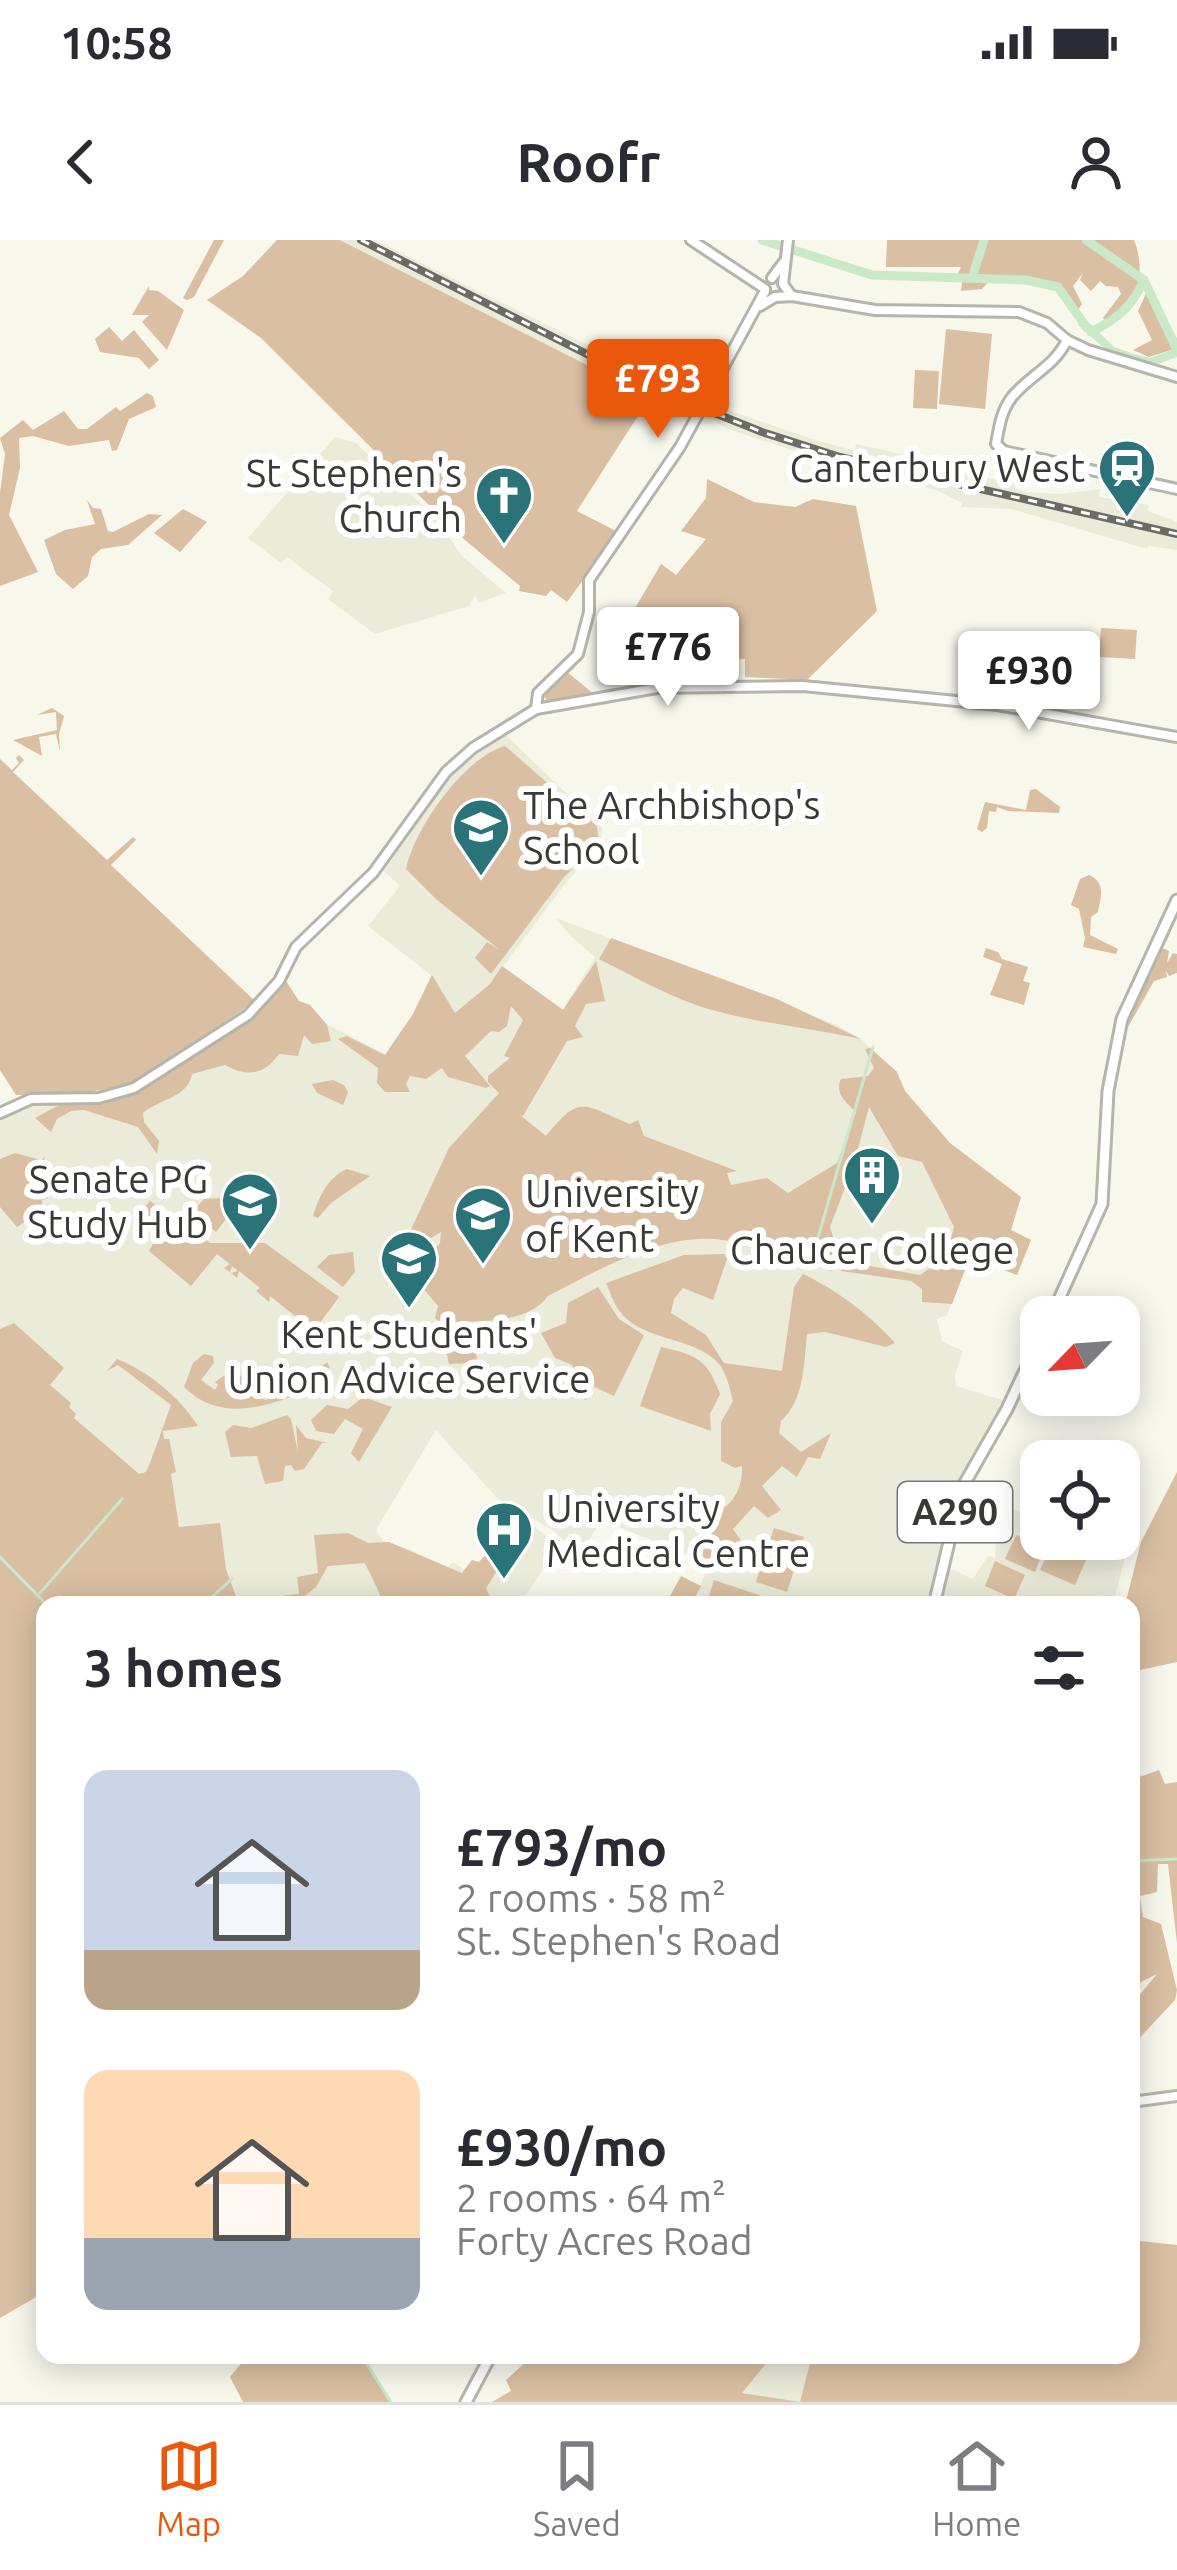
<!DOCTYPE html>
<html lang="en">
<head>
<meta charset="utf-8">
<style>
	:root { --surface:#fff; --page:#f2f2f3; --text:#2b2b33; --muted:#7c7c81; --line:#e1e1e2; --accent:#ea580c }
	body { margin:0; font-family:Ubuntu,sans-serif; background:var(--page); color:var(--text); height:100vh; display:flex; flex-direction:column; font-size:45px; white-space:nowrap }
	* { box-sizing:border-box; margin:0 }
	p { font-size:39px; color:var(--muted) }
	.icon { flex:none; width:66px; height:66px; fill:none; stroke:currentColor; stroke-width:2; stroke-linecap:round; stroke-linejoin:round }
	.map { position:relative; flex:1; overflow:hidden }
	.sheet { position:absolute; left:36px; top:1356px; width:1104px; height:768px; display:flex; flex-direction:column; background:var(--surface); border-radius:24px; box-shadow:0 6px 30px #0003 }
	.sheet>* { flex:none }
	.needle { width:78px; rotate:245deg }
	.controls { position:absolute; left:1020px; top:1056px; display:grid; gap:24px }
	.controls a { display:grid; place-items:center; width:120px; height:120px; border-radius:24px; background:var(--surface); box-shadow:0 6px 30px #0003; font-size:60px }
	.price { position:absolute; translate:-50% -102px; padding:0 27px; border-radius:12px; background:#fff; color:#222; font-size:39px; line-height:78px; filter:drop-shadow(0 3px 6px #0008) }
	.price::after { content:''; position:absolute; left:50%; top:72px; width:36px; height:27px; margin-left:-18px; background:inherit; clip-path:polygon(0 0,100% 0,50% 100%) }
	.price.current { background:var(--accent); color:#fff }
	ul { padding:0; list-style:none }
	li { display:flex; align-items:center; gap:36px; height:300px; padding:0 48px }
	li span { display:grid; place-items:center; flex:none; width:336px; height:240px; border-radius:24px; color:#555 }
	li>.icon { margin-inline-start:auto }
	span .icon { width:144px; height:144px; fill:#fffc; stroke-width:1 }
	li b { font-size:51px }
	h2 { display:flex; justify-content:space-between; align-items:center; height:144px; padding:0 48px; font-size:51px }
	.status { display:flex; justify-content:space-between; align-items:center; height:84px; padding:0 60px; background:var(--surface); direction:ltr }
	.status svg { height:33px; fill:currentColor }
	header { display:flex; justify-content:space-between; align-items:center; height:156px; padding:0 48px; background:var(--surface); font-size:54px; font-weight:700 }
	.dock { display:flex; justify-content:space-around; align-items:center; height:168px; border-top:3px solid var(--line); background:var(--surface); font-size:33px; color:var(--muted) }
	.dock a { display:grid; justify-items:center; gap:6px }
	.dock .current { color:var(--accent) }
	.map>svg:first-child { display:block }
</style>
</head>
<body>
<div class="status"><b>10:58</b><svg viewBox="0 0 49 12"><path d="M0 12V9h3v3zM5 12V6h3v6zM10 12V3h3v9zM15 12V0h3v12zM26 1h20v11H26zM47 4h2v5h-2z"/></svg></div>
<header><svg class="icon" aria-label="back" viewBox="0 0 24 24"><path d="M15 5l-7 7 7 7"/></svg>Roofr<svg class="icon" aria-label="person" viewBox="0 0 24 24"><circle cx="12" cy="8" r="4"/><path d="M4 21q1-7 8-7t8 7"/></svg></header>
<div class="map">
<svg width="1177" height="2162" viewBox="0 0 1177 2162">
	<rect width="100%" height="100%" fill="#f7f7ec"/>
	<g fill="#ebebda">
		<polygon points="341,0 375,0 701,161 693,176 650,157"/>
		<polygon points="707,163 812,199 855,211 856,204 906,215 900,223 1014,243 1015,249 1025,252 1059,254 1100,249 1099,257 1149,265 1148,271 1177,282 1177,310 1148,306 1147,309 1012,269 962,267 962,263 936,250 902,242 902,237 895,240 818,219 728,189 703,174"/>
		<polygon points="335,197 356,203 439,281 461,315 506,353 479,363 475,355 469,366 375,394 328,359 333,351 287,317 281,323 248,298"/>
		<polygon points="505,494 602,588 601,604 564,645 503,727 563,769 595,717 573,698 557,680 559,679 837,785 861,799 897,832 905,851 950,903 1021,957 1011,990 1031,1000 1017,1035 970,1017 947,1075 937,1079 942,1101 963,1111 955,1135 956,1146 1005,1161 955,1252 942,1329 930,1365 693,1365 709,1323 601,1280 580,1316 554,1291 497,1258 436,1190 376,1290 383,1301 411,1310 447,1329 452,1322 464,1329 502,1317 522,1280 560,1304 519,1365 175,1365 0,1130 0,875 21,864 98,861 135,851 250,780 279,744 286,741 299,761 310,765 328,785 385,814 413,774 431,735 368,686 400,646 384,631 445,539"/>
		<polygon points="986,1254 1041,1283 1041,1299 1085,1299 1126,1313 1113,1365 938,1365 949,1328 973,1339 988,1316 995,1318 998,1280 980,1262"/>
		<polygon points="773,2115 810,2123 801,2162 741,2153"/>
	</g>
	<g fill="#dabfa2">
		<polygon points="214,0 224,0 194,57 187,60 183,58"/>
		<polygon points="277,0 340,0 650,157 577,271 618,292 567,362 551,350 546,356 519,351 520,346 459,295 261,98 207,60 243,36"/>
		<path d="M887 0H1134C1147 33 1137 65 1106 83L1103 78 1121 54 1118 47 1106 46 1100 41 1091 51 1080 40 1083 33 1073 46 1082 64 1077 71C1051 27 1033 44 993 37L982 49 961 51 963 36H957L961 27H886Z"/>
		<polygon points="149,46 149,50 158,51 184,70 167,110 142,82 149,75 132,75"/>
		<polygon points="1149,47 1177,99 1177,108 1149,117 1133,110 1152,100 1138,71"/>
		<polygon points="109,87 122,101 134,90 159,120 149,129 139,118 100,112 95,99"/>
		<polygon points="946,89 992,94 985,169 939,164"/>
		<polygon points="915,130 939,131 937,169 913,168"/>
		<polygon points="147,153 153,156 156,167 129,179 117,210 112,211 109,200 69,206 33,196 19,198 20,228 9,275 38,332 0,346 0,253 5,214 0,198 23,180 33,190 64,171 78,189 87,189 116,167 120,171"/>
		<polygon points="707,239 754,262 795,267 813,259 856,266 877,371 807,440 745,437 745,419 722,418 725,410 648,376 644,381 634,370 661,324 676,335 706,299 681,291 706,258"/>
		<polygon points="87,260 93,268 101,269 108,291 113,292 149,274 162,275 128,305 101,309 92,317 88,336 73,349 56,334 44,300 65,290 95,284"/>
		<polygon points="183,269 207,282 180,312 154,293"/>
		<polygon points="1101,388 1137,390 1135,419 1099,417"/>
		<polygon points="567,432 594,454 580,457 578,454 577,458 549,465 544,455"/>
		<polygon points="52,468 64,476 59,494 60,512 56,494 39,497 42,516 13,500 57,490 56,472 37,475"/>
		<path d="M505 506 597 586 599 603 564 637 491 734 475 718 487 702 501 711 437 660 406 629C415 587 464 518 505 506Z"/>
		<polygon points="19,515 24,520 13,532 107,620 133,597 136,600 111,625 255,761 136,843 75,855 16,855 0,830 0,519 12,530 19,523 16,518"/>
		<polygon points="1036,549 1060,567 1059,573 1008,571 997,567 996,572 989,571 987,588 982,592 977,589 985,562 1026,570 1030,550"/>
		<path d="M1089 635C1106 642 1101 657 1098 672L1091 677 1090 695 1118 709 1116 714 1083 707 1085 698 1079 669 1071 665 1080 639Z"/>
		<path d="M611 698 777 759 861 799C811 788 762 784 712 770 673 759 635 737 599 719Z"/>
		<polygon points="986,708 998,712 1002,719 1028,727 1023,741 1030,743 1024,765 990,755 1002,724 983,717"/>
		<polygon points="1163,708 1169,711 1167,723 1173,713 1177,714 1177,733 1169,736 1166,731 1167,737 1154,741 1123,796 1131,764 1157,711"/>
		<path d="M596 721 605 761 586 764 575 786 583 797 567 801 523 876 520 875 546 896C580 854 582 864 630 884L638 880 644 896 737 931 727 933 731 945 767 938 788 953 837 923 856 872C846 862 834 853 841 839L868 836 874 828 865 809 870 808 897 832 905 851 950 903 1021 957 1011 990 1031 1000 1017 1035 970 1017 952 1064 922 1062V1049L911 1041 841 1031 847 1022 920 1035 946 1017 954 987 922 922 898 916 869 867 854 924 830 987 840 1020 832 1031C794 1020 755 1003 715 999 657 995 597 1031 548 1056 526 1086 472 1081 439 1082L435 1078 438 1066 422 1047 425 1022 440 1003 441 992 419 1005 407 998 449 908 499 853 488 842V836L510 818 504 816 523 780 511 766 507 786 499 792 491 791 465 816 490 846 486 848 448 837 442 828 426 839 410 836 406 844 410 852H385L377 843 378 828 338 799 347 796 385 815 413 774 432 735 455 773 490 744 502 726 563 770Z"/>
		<path d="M286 741 299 761 310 765 327 785 331 801 312 804 304 795 298 816 279 814C265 834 248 838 225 825L192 834C188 858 159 859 143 873L144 882 159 901 157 914 138 887 84 870 71 871 57 879 51 892 35 878 63 863 119 857 147 845 250 780 280 743Z"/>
		<polygon points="333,840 344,845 348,852 343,865 317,853 312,844"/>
		<polygon points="15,913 41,920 45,917 44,923 54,928 49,931 48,958 42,960 42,970 17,987 0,967 0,919"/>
		<path d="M347 929 370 936 331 963 318 978 313 976C319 957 327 938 347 929Z"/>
		<polygon points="225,958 226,979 216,992 192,972 204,959"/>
		<polygon points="150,961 210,1003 265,1003 339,1057 314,1091 270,1056 269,1062 256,1051 260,1048 239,1031 237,1038 231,1033 238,1031 232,1026 230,1032 224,1028 230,1024 217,1014 191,1046 149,1011 159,994 137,976"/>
		<polygon points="353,1012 355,1032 343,1047 317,1027 329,1015"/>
		<path d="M724 1014 727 1019 713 1060 683 1048 674 1059 671 1073 706 1095 724 1123 782 1131 794 1047 803 1034C837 1050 870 1075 895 1103L886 1107 825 1092 807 1094C804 1124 804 1161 781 1181L779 1193 801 1212 831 1193 820 1219 808 1217 797 1237 782 1226 762 1246 781 1270 768 1278 754 1266 733 1289 749 1312 738 1324 710 1323 699 1318 720 1270C736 1262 743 1243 742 1226L735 1228 721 1221V1182L733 1161C730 1149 727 1134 719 1124 694 1095 641 1103 618 1069 613 1062 610 1051 606 1043L684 1015Z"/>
		<polygon points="598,1047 619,1079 644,1095 614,1156 592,1146 586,1160 564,1149 576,1134 572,1125 555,1118 541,1093 566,1083 568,1063"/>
		<path d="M14 1083 64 1128 50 1145 71 1163 69 1167 76 1174 74 1178 139 1234 146 1232 150 1223 171 1165 118 1125 107 1131 117 1119C147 1131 179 1156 198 1186L163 1191 164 1199H169L176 1232 171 1234 179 1287 220 1283 226 1329 239 1365H45V2052L0 2078V1089Z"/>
		<polygon points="452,1103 475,1111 478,1122 473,1129 469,1123 449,1124 446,1111"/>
		<path d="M661 1107C697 1115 707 1119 720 1154L710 1174 711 1191 640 1166Z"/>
		<path d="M204 1114 213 1116 214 1123 201 1140 215 1150 218 1145 215 1142 228 1133 224 1125 229 1122 246 1142V1150L266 1160 277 1153C284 1143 277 1129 295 1128L296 1142H311L317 1127 320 1128 327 1122 330 1128 321 1133 330 1140C319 1148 306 1151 294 1156 254 1170 217 1179 184 1147L193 1123Z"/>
		<polygon points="363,1157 392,1167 359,1222 351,1213 363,1189 345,1179 334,1194 316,1191 311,1180 327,1165 348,1169"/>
		<polygon points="287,1175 291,1179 298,1212 296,1185 306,1198 327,1203 322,1203 304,1229 295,1231 291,1225 285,1226 283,1241 265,1244 257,1216 231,1217 225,1192 233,1185 251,1188"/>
		<polygon points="1177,1232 1177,1422 1131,1432 1131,1365 1125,1365 1141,1302"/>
		<polygon points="774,1288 804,1297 797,1319 767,1310"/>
		<path d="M515 1291 519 1297 486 1348 489 1355 507 1365H382C381 1352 370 1335 365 1323L328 1326 316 1347 293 1365 281 1356 299 1354 297 1337 318 1333 314 1295 348 1293 368 1303 389 1302 462 1333 472 1320 479 1322 490 1310 499 1316Z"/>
		<polygon points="1016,1295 1045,1307 1035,1332 1005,1319"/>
		<polygon points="1052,1303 1087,1318 1075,1345 1040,1330"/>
		<polygon points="763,1320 794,1330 787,1352 756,1342"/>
		<polygon points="995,1321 1025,1335 1014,1359 985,1346"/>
		<polygon points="681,1336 701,1346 691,1365 665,1365"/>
		<polygon points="714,1340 786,1364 785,1365 706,1365"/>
		<polygon points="1159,1530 1165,1544 1177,1542 1177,1703 1168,1624 1158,1624 1157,1652 1140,1656 1143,1677 1161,1684 1177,1750 1175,1760 1131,1807 1131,1765 1157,1734 1131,1747 1131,1540"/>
		<polygon points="1131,2000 1177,2005 1177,2162 492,2162 511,2151 506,2140 533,2115 773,2115 742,2153 800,2162 810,2123 784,2115 1131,2115"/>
		<polygon points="248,2115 361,2115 391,2162 243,2162 230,2137"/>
	</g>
	<polygon fill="#c9e9c9" points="1084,78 1114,107 1134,114 1150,118 1177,108 1177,117 1149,127 1111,114 1078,85"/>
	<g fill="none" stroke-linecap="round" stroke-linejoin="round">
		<g stroke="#c9e9c9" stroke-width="3">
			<polyline points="813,1015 873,807"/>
			<polyline points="0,1317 47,1365"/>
			<polyline points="40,1353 122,1259"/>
			<polyline points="212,1365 213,1356 233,1338"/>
			<polyline points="1131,1621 1177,1619"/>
			<polyline points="361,2115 391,2162"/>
		</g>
		<g stroke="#c9e9c9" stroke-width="9">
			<polyline points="762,0 872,35 1026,40 1058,47 1087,88"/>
			<polyline points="1086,0 1144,40 1177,110"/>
			<polyline points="972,38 984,0"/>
			<path d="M1091 92C1117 79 1132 67 1144 40"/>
		</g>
		<g stroke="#b5b5ab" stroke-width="14">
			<g id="secondary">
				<polyline points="691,0 765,49"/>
				<polyline points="788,0 783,44 791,55"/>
				<polyline points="772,38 783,23"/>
				<polyline points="760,66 775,57 792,56 875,70 1019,72 1047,83 1067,100 1088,110 1177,137"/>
				<path d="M1067 100C1055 126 1029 136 1012 157 1001 171 999 188 996 204L1004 211 1177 249"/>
				<polyline points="536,469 538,453 578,414 589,372 589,340 680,207 765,51"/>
				<polyline points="0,873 31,859 99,858 134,848 248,775 279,741 296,707 373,633 446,532 473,508 536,469 657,448 803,446 997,465 1177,497"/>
				<polyline points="1131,1862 1177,1856"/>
			</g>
		</g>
		<g stroke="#b5b5ab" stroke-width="15">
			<g id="primary">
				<polyline points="1051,1077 1102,964 1108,851 1122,779 1177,660"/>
				<polyline points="934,1365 962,1248 1007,1169 1041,1096"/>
				<polyline points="466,2162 491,2115"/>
			</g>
		</g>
		<use href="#secondary" stroke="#fff" stroke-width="8"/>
		<use href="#primary" stroke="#fff" stroke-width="9"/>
		<g stroke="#6c6c66" stroke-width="8">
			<polyline id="rail" points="361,0 662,152 762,192 840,217 1177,294"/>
		</g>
		<use href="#rail" stroke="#fff" stroke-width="3" stroke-dasharray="9" stroke-linecap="butt"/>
	</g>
	<defs>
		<g id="station-pin" transform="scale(3)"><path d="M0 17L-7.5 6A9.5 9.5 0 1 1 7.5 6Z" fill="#2a7479" stroke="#fff"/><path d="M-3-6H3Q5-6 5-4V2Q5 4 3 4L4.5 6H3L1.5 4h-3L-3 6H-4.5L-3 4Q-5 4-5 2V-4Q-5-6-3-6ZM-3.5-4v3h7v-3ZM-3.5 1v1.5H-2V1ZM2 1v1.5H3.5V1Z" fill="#fff"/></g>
		<g id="church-pin" transform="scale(3)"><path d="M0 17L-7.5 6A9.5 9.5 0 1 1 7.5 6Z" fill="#2a7479" stroke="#fff"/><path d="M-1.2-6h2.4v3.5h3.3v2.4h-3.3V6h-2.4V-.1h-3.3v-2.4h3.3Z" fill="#fff"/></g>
		<g id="school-pin" transform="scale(3)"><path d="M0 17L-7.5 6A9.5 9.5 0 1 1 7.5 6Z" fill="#2a7479" stroke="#fff"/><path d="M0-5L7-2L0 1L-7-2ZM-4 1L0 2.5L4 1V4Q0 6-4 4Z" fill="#fff"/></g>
		<g id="building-pin" transform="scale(3)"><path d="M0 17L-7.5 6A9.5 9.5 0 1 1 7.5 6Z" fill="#2a7479" stroke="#fff"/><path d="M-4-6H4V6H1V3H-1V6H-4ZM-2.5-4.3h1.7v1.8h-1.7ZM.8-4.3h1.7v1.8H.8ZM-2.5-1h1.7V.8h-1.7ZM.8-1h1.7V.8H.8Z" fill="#fff"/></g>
		<g id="university-pin" transform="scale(3)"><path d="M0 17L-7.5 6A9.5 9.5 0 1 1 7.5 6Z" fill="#2a7479" stroke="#fff"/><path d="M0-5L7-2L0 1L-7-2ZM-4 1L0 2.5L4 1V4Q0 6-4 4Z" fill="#fff"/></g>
		<g id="hospital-pin" transform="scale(3)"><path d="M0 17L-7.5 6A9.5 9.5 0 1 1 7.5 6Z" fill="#2a7479" stroke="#fff"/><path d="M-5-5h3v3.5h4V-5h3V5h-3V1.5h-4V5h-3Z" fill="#fff"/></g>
	</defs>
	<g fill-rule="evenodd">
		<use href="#station-pin" x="1127" y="228"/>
		<use href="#church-pin" x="504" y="255"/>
		<use href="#school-pin" x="481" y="587"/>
		<use href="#building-pin" x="872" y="935"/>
		<use href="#university-pin" x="250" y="961"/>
		<use href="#university-pin" x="483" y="975"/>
		<use href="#university-pin" x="409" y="1019"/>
		<use href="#hospital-pin" x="504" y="1290"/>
	</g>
	<g text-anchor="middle" stroke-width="12" stroke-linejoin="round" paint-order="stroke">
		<rect fill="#fff" stroke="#747472" stroke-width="3" x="898" y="1242" width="114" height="60" rx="9"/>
		<g font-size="36" font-weight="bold" fill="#393935">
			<text x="955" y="1285">A290</text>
		</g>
		<g font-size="39" fill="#393935" stroke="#fff" text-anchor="end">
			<text x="1085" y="242">Canterbury West</text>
			<text x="462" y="247">St Stephen's<tspan x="462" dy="45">Church</tspan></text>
			<text x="523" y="579" text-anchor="start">The Archbishop's<tspan x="523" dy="45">School</tspan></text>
			<text x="208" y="953">Senate PG<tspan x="208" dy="45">Study Hub</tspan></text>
			<text x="525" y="967" text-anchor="start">University<tspan x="525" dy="45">of Kent</tspan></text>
			<text x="872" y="1024" text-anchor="middle">Chaucer College</text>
			<text x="409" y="1108" text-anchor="middle">Kent Students'<tspan x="409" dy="45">Union Advice Service</tspan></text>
			<text x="546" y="1282" text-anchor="start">University<tspan x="546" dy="45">Medical Centre</tspan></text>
		</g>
	</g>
</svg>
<div class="controls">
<a><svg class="needle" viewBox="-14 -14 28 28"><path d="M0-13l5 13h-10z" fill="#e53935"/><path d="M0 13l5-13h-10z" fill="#7c7c81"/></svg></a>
<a><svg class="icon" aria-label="locate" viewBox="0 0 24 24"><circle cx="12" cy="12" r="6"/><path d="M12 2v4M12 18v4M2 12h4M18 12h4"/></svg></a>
</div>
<b class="price current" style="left:658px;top:201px">£793</b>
<b class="price" style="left:668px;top:469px">£776</b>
<b class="price" style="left:1029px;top:493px">£930</b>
<section class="sheet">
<h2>3 homes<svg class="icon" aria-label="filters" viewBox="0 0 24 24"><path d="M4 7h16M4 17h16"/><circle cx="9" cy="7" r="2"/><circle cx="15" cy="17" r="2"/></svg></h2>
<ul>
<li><span style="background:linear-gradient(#c9d6e8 75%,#b9a48a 0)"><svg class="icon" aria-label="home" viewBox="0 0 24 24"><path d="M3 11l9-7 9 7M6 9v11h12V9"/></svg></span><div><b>£793/mo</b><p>2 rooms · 58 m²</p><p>St. Stephen's Road</p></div></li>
<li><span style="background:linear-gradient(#ffd9b3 70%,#9aa5b1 0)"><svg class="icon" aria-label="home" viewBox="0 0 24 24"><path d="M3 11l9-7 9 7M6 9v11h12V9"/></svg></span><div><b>£930/mo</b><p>2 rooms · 64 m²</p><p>Forty Acres Road</p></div></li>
</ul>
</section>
</div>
<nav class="dock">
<a class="current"><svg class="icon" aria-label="map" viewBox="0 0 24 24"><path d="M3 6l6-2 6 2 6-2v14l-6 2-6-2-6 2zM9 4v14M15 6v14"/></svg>Map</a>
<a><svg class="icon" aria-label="saved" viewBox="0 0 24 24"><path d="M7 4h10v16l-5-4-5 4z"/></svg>Saved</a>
<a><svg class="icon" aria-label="home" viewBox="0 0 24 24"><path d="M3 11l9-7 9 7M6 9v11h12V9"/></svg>Home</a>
</nav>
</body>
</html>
